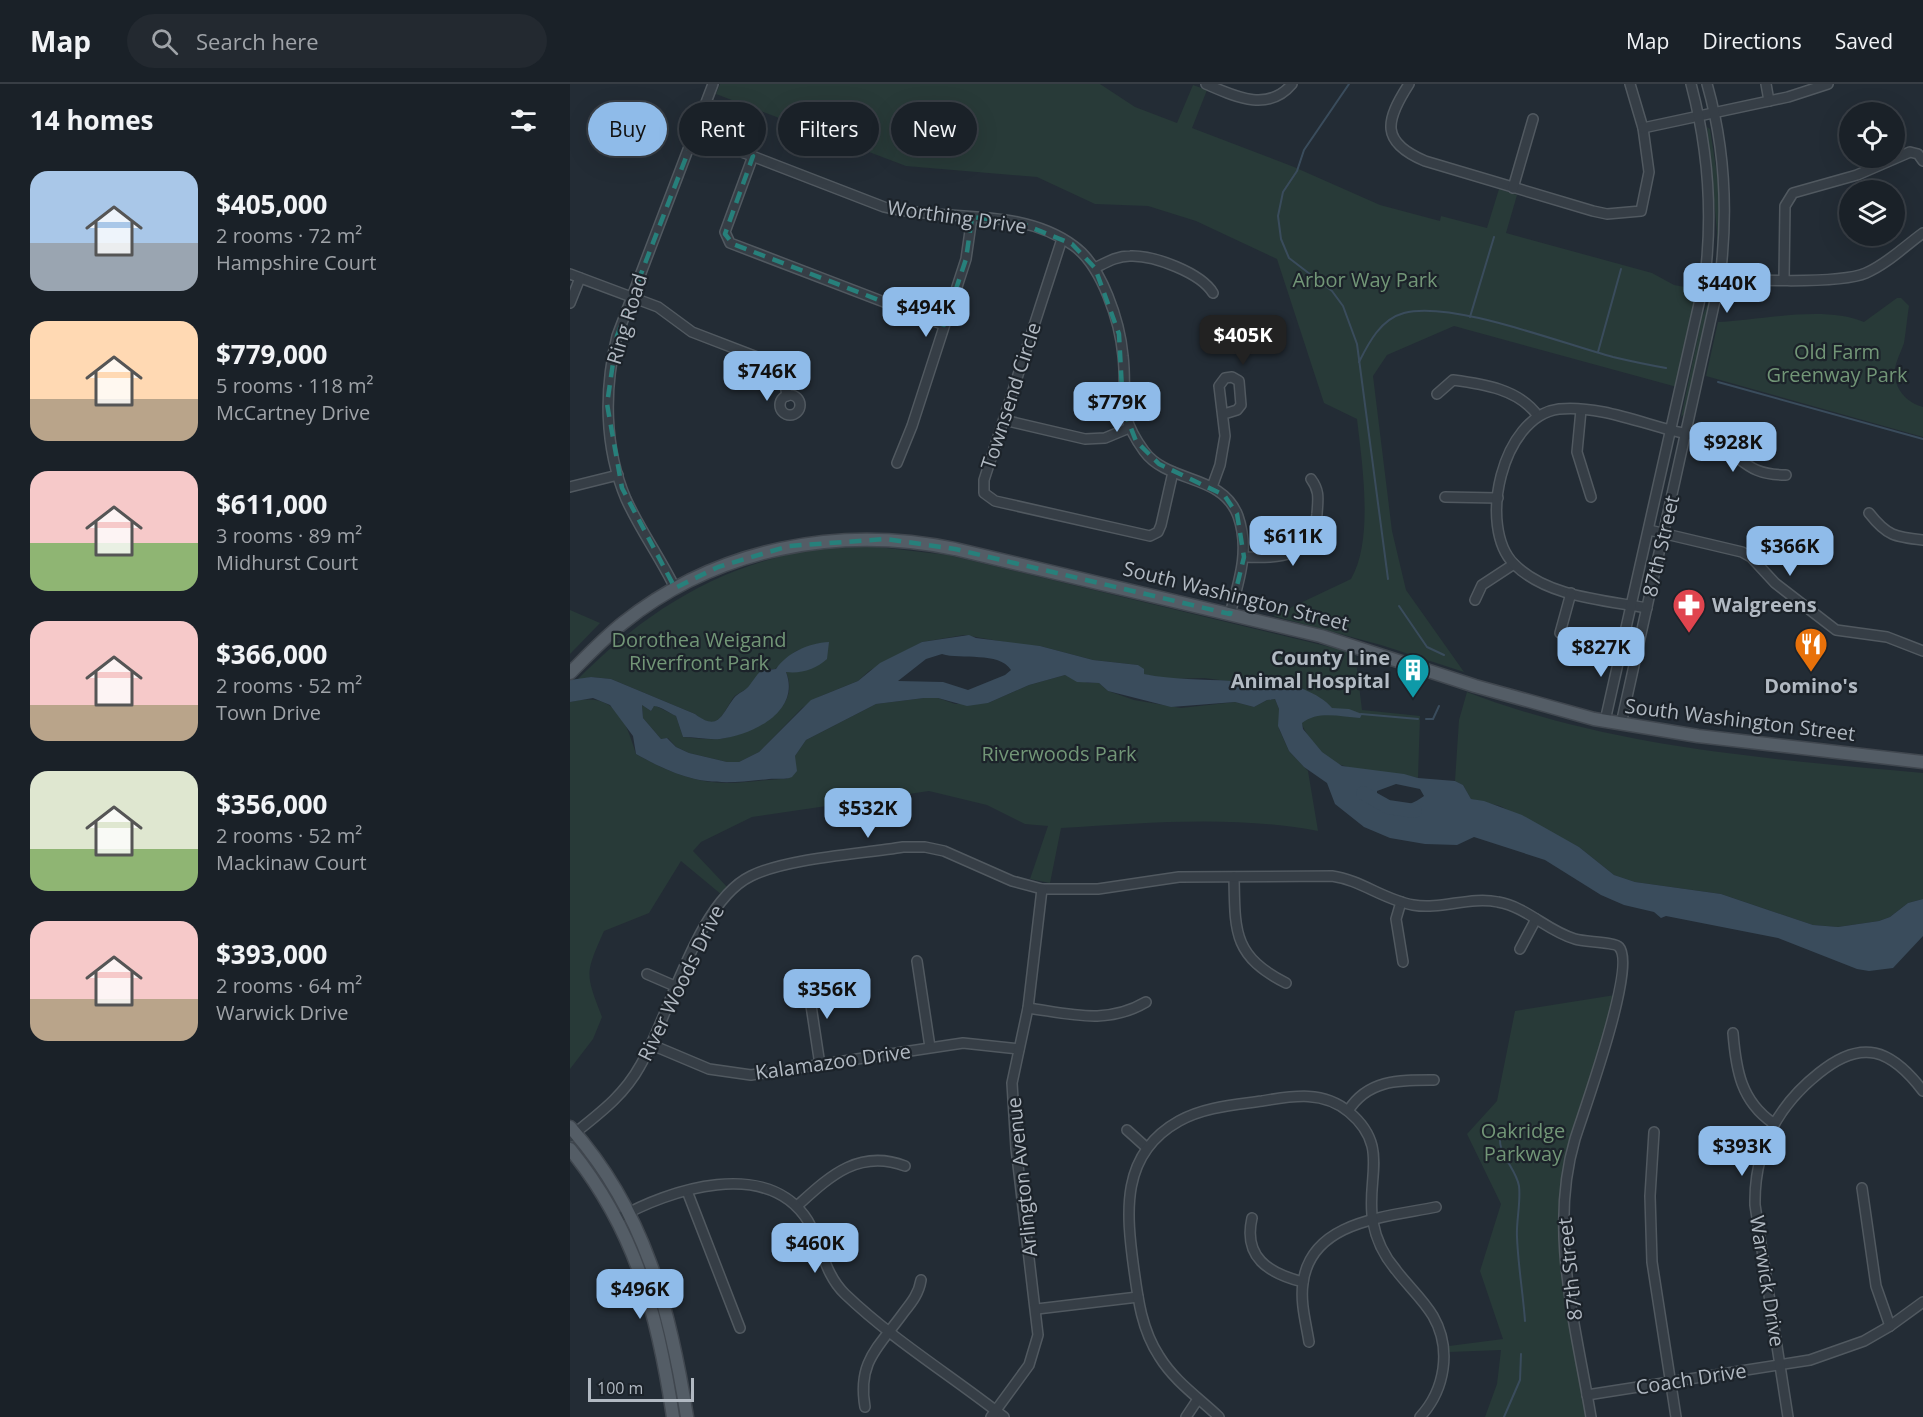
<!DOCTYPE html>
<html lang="en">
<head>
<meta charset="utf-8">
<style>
	:root { --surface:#1a2128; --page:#232930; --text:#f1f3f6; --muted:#9fa3a8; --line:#383e45; --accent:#8fbbe9 }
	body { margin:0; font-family:"Open Sans",sans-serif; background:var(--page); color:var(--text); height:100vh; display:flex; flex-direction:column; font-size:22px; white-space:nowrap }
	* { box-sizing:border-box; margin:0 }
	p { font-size:20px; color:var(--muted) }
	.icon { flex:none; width:33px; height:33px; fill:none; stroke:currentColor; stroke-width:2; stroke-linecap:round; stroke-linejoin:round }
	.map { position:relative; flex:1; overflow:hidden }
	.side { display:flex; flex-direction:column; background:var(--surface); width:570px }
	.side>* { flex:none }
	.banner { position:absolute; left:18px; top:18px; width:570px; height:54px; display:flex; gap:12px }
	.controls { position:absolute; left:1269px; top:18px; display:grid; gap:12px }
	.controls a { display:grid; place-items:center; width:66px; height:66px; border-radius:50%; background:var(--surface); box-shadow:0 6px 24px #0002,0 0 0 2px var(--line); font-size:30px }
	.scale { position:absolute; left:18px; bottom:15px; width:106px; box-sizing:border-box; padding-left:6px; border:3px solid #b1b9c2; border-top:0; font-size:16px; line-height:21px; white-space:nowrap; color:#b1b9c2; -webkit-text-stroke:4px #1c232a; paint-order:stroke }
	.price { position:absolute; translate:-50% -51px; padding:0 14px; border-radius:12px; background:var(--accent); color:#111; font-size:20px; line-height:39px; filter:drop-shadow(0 2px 3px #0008) }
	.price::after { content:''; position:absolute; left:50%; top:36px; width:18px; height:14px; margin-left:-9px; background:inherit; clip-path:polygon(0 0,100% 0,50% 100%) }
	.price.selected { background:#222; color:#fff }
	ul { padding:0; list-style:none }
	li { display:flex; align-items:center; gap:18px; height:150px; padding:0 30px }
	li span { display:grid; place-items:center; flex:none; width:168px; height:120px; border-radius:18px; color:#555 }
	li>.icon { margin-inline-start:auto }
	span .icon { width:72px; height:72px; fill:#fffc; stroke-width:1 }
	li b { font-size:26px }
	h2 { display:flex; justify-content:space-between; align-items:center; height:72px; padding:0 30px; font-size:26px }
	.pill { padding:0 21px; border-radius:27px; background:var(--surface); box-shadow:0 6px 24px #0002,0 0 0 2px var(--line); font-size:21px; line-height:54px }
	.pill.selected { background:var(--accent); color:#111 }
	header { display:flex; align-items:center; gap:36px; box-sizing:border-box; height:84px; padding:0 30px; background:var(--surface); border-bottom:2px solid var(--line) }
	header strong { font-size:28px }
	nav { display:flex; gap:33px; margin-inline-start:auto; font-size:21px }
	.search { width:420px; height:54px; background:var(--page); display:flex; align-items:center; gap:15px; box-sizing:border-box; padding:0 21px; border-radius:33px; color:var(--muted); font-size:22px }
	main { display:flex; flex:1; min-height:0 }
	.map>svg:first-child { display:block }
</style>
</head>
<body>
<header>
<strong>Map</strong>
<div class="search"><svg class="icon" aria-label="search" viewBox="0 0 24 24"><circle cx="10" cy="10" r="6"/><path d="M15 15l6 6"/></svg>Search here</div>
<nav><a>Map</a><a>Directions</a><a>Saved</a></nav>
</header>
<main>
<section class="side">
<h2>14 homes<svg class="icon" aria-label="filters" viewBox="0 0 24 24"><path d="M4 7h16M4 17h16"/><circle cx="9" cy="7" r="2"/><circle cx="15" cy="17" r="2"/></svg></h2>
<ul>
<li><span style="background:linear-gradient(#a9c7e8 60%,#9aa5b1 0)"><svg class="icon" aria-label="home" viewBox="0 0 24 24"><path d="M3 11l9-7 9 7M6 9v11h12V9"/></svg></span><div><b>$405,000</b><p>2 rooms · 72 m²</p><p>Hampshire Court</p></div></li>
<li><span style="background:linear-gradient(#ffd9b3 65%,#b9a48a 0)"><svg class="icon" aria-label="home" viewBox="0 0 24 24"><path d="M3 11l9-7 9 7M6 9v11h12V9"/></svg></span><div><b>$779,000</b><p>5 rooms · 118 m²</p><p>McCartney Drive</p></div></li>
<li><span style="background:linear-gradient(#f6c9c9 60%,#8fb573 0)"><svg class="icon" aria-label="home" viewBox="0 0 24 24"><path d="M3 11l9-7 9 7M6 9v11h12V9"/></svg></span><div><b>$611,000</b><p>3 rooms · 89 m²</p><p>Midhurst Court</p></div></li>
<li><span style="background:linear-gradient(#f6c9c9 70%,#b9a48a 0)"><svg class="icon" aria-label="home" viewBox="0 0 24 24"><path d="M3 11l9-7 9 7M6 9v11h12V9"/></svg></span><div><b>$366,000</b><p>2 rooms · 52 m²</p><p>Town Drive</p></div></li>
<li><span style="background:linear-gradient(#dfe7d0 65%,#8fb573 0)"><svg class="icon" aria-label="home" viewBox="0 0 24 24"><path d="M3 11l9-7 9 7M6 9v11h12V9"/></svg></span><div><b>$356,000</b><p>2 rooms · 52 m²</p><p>Mackinaw Court</p></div></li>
<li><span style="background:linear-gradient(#f6c9c9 65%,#b9a48a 0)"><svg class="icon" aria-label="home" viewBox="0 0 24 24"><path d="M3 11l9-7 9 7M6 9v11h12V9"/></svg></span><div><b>$393,000</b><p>2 rooms · 64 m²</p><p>Warwick Drive</p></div></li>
</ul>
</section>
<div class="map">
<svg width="1353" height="1333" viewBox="0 0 1353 1333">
	<rect width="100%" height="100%" fill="#232c35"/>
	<g fill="#283a38">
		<path d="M150 0H530L565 23 607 39 623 1 637 6 622 44 724 83 810 121 870 137 871 132 917 144 929 105 947 111 936 149 1082 189 1104 201 1126 205 1107 303 884 242 817 271 803 292 822 447 836 506 894 588 811 561 703 532 781 495C804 456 792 379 787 335L754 319 707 175 626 137 578 122 525 120 467 93 336 82 146 10Z"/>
		<polygon points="1137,43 1140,45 1150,109 1147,181 1147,148"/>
		<polygon points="1143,207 1116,328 1111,333 1132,233"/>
		<path d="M1327 214H1331L1339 222C1337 234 1336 247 1334 259 1332 265 1329 271 1327 277 1319 298 1333 318 1353 323V353L1136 292 1148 238C1192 236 1254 221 1294 238Z"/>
		<path d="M308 463 378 471 785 569 792 626 850 632 848 694C823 687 795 690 771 681 738 670 727 628 715 600L682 595 665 598 634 594 599 595 573 590 568 581 523 576 470 562 453 561 394 551 352 558 299 587 288 597 251 612 232 624 189 668 169 678H157L119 669 106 663 98 654 91 655 73 634 72 621 81 627 84 621 106 632 113 653C125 654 139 656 150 655 180 650 233 626 216 588L250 559 226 567 205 585H195C190 590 185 597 179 603 174 607 167 609 163 614 152 631 148 649 125 630L41 595 21 593 6 597C69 533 140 486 230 468 255 462 282 463 308 463Z"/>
		<polygon points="0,526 30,539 0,570"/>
		<path d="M495 591 518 599H529L538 607 564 616 611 624 665 618 684 623 697 616 705 615 709 625V645L719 667 738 687 748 747C663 731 577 739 491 744L480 799 460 795 478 742 455 740 417 721 359 707 182 733 131 758 123 767 159 805 152 811 111 777 79 829 34 847C15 890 15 889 32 933L23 955 0 985V618C44 607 55 634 66 670 95 686 123 699 157 699 177 699 197 695 217 695L225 672 236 656 306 620 354 614H368L385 620 418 619 459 601Z"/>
		<path d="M897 608C1042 664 1200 675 1353 689V815L1338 819 1320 833 1309 837 1268 843 1243 841 1151 810 1065 798 1044 791 1009 763 930 722 901 715 893 701 885 697 889 636Z"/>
		<polygon points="1045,911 1004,1046 991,1115 1017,1333 915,1333 927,1300 931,1266 879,1268 879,1262 933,1255 910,1187 931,1120 897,1050 927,1017 945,927"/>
	</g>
	<path fill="#3a4c5c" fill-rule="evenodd" d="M399 551 406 554 470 562 523 576 568 581 574 585V590C603 596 632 595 662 597 674 598 686 594 699 596 718 598 750 609 762 624L779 625 792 630 790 634C772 633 748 626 732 639L733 645 752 668 772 682 834 690 848 694 885 697 893 701 901 715 914 717 952 731 1009 763 1044 791 1065 798 1151 810 1243 841 1268 843 1309 837 1320 833 1338 819 1353 815V852L1323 884 1299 887 1287 885 1208 854 1096 832 1091 834 1084 828 1054 821 1031 811 975 776 904 753 887 761 855 760 820 754 794 743 765 720 757 699 734 683 719 667 708 642 709 625 705 615 697 616 684 623 665 618 601 623 538 607 529 599 507 598 495 591 459 601 418 619 397 622 368 614H354L306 620 236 656 225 672 227 687 222 693C215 696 207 694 199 695 141 702 118 699 66 670L63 652 40 621 23 614 0 618V596L21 593 41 595 125 630C149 648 151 631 164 614 168 609 175 607 179 602 183 597 186 591 191 587L206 585C217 569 238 559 259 558L257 575C246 585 231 590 216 588 231 627 183 651 150 655 138 656 125 653 113 653L106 632C99 629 92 623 84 622L81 627 72 621 73 634 91 655 97 654 106 663 119 669 157 678H169L189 668 241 616 288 597 310 579 352 558ZM372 570C391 576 429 567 441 586L435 591 398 606 373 598 328 597 356 575ZM826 700 850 705 854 712C840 722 822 729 807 717V707Z"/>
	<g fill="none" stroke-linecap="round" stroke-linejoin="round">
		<g stroke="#3a4c5c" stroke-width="2">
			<polyline points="779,0 734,66 727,87 713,108 708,132 711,155 719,174 762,207 773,222 787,260 818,495"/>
			<polyline points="900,233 924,153"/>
			<polyline points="1028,268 1051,185"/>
			<path d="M789 278C799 258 811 235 834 229 881 216 993 260 1043 273 1060 277 1079 281 1096 284"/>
			<polyline points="1148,298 1353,355"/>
			<polyline points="829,522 857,563 874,571"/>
			<polyline points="791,630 848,635"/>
			<polyline points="856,635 863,635 869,622"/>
			<path d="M932 1047C923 1066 946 1083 949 1102 951 1119 946 1137 947 1153 948 1181 953 1209 955 1237"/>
			<polyline points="934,1333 950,1296 951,1270"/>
		</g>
		<polyline stroke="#3a4c5c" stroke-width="14" points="793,709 818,723 845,727"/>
		<g stroke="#515960" stroke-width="12">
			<g id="minor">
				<path d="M636 0C664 12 698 29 722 0"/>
				<path d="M839 0C815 37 810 58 855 77L1023 127 1037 130 1071 127 1079 88 1073 44 1060 0"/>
				<polyline points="1196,0 1199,17"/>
				<polyline points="1073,44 1218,13 1258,0"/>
				<path d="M125 50 314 123C376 138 450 122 504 162 532 182 550 238 553 272 558 314 545 327 574 367 598 400 652 389 668 432 680 466 669 497 660 530"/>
				<polyline points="183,72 155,148 160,159 374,241"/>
				<polyline points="943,104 963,35"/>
				<polyline points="492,155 414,396 414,409 425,417 580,452 588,448 591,441 603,388"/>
				<path d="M525 184C537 178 547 172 560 172 584 171 631 189 643 209"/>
				<polyline points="0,190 88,223 122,248 192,275 215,299 217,312"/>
				<path d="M1135 193C1168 196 1268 201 1296 189 1317 180 1335 162 1353 149"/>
				<polyline points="1214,195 1215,122 1223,109 1287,91 1340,68 1348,70 1353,77"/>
				<polyline points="0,219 10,194"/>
				<path d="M867 310 883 296C913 300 949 305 968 332"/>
				<circle cx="220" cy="321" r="10"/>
				<polyline points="1011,326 1007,368 1021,413"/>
				<polyline points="434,336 515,355 535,354 559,344"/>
				<polyline points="327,379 342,342 396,175 402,133"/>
				<polyline points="0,403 48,391"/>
				<polyline points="642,403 650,381 655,352 649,302 655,294 662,293 669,297 671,321 667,326 654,330"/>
				<polyline points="875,413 928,414"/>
				<path d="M1299 429C1317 452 1325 453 1353 456"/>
				<polyline points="1079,446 1172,468 1181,473 1205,499 1266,546 1317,553 1353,567"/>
				<path d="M674 473C710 474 743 474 747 430 748 415 750 407 741 395"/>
				<path d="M105 504C90 473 70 446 56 415 34 363 34 305 47 252L143 0"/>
				<polyline points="905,516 912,501 944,480"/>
				<path d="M1077 524C1034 516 977 513 944 480 907 443 932 332 989 325 1024 321 1066 337 1100 346 1115 350 1131 351 1144 358 1175 374 1176 391 1216 391"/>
				<polyline points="990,549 1001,509"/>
				<path d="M1035 637 1135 193C1143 127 1138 64 1121 0"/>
				<path d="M1051 640 1150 194C1158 130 1155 63 1137 0"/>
				<path d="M664 793C665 848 663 872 716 899"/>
				<polyline points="831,818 826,835 833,878"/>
				<polyline points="950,865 966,835"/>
				<polyline points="347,877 360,963"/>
				<polyline points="77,890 107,903"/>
				<polyline points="237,895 250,981"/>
				<path d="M458 924C501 930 537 941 576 918"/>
				<path d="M1163 949C1166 986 1171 1017 1203 1039"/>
				<polyline points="82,961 139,985 181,991 393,959 449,965"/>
				<path d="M778 1027C798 995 830 996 864 996"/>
				<polyline points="557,1046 577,1064"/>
				<polyline points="1084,1048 1080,1112 1082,1178 1106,1333"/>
				<path d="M0 1053C27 1031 53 1013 70 982 100 931 127 818 181 792 217 774 291 770 333 763H355L374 767 442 797 472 805H528L609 793 762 792C791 796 814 816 843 821 871 826 900 812 928 818 957 823 977 847 1005 855 1014 858 1045 858 1049 863 1067 882 1014 1026 1005 1055 978 1146 1006 1242 1021 1333"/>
				<polyline points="1292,1104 1306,1202 1320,1242"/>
				<polyline points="117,1107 170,1244"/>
				<path d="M227 1122C258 1094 288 1064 335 1082"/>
				<path d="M682 1134C673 1173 698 1189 733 1198"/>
				<path d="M47 1135C99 1105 198 1073 238 1137 252 1161 254 1190 275 1210 323 1256 382 1292 434 1333"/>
				<polyline points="467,1225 568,1213"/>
				<path d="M739 1258C736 1239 730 1218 733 1199 741 1136 818 1133 866 1123"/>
				<polyline points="1017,1311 1240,1276 1294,1257 1320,1242 1353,1218"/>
				<path d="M295 1323C287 1277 309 1263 334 1228 342 1218 349 1209 351 1196"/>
				<polyline points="421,1333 459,1281 468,1251 446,1064 442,999 458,924 472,805"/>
				<polyline points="616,1333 628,1315"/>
				<path d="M649 1333C628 1313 605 1298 589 1272 572 1246 568 1216 564 1186 556 1128 550 1070 609 1037 634 1023 664 1021 692 1017 722 1012 753 1006 779 1028 821 1063 795 1095 803 1138 806 1155 815 1173 826 1186 838 1202 853 1215 863 1232 882 1265 875 1306 850 1333"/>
				<path d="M1218 1333 1185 1121C1184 1066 1206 1023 1249 989 1292 954 1321 965 1353 1007"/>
			</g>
		</g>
		<g stroke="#40474f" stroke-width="15">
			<g id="major">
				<path d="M0 589C17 572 34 554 53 539 147 464 269 441 385 465L751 552 905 602 1024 635 1128 652 1353 678"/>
				<path d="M0 1043C75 1127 100 1225 117 1333"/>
				<path d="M0 1065C66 1146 88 1232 103 1333"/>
			</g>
		</g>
		<use href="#minor" stroke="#363e46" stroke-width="9"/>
		<use href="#major" stroke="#545d66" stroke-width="12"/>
	</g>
	<path fill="none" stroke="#27807b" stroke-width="4.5" stroke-dasharray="12 8" stroke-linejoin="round" d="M125 50 183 72 155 150 163 160 374 241 396 175 402 133 450 139 502 160 525 184 549 250 553 324 566 357 589 380 654 411 667 430 674 473 660 530 385 465 316 455 219 462 148 483 105 504 52 404 37 320 47 252Z"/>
	<defs>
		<g id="pharmacy-pin" transform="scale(1.725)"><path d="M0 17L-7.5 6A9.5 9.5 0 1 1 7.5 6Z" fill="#e0444e" stroke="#1c232a"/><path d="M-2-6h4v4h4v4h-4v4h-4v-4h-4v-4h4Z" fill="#fff"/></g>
		<g id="restaurant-pin" transform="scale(1.725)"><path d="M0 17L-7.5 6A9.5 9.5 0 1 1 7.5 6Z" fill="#e8710a" stroke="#1c232a"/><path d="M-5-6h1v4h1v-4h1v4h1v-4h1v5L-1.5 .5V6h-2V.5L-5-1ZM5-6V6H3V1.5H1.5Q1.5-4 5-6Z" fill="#fff"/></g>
		<g id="building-pin" transform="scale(1.725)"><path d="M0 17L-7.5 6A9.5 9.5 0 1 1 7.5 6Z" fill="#0f9aa8" stroke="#1c232a"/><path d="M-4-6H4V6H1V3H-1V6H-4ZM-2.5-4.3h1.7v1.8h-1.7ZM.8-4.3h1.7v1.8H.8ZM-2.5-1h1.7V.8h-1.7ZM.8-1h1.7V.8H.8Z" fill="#fff"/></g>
	</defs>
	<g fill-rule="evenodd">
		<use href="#pharmacy-pin" x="1119" y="521"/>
		<use href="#restaurant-pin" x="1241" y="560"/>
		<use href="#building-pin" x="843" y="586"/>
	</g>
	<g text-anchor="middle" stroke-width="4.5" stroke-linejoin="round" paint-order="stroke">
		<g font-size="20" fill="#b1b9c2" stroke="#1c232a">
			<text transform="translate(387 133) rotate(8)" y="7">Worthing Drive</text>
			<text transform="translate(57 235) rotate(-73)" y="7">Ring Road</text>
			<text transform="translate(441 312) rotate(-72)" y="7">Townsend Circle</text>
			<text transform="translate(1091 462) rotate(-77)" y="7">87th Street</text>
			<text transform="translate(666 512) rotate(14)" y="7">South Washington Street</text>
			<text transform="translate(1170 636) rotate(7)" y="7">South Washington Street</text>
			<text transform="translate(111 899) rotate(-64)" y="7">River Woods Drive</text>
			<text transform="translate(263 978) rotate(-8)" y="7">Kalamazoo Drive</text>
			<text transform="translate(452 1093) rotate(-96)" y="7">Arlington Avenue</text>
			<text transform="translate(1000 1185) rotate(-96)" y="7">87th Street</text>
			<text transform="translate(1197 1197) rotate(81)" y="7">Warwick Drive</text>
			<text transform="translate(1121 1295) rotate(-9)" y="7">Coach Drive</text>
		</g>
		<g font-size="20" fill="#729677" stroke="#1c232a">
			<text x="795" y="203">Arbor Way Park</text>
			<text x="1267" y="275">Old Farm<tspan x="1267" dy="23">Greenway Park</tspan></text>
			<text x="129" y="563">Dorothea Weigand<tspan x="129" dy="23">Riverfront Park</tspan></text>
			<text x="489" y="677">Riverwoods Park</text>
			<text x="953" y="1054">Oakridge<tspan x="953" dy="23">Parkway</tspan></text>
		</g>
		<g font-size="20" font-weight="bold" fill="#b1b9c2" stroke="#1c232a" text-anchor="start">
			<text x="1142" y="528">Walgreens</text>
			<text x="820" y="581" text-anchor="end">County Line<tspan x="820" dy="23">Animal Hospital</tspan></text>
			<text x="1241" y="609" text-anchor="middle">Domino's</text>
		</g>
	</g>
</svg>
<div class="controls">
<a><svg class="icon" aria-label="locate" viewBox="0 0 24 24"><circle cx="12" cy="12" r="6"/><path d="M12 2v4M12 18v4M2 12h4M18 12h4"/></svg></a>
<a><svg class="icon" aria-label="layers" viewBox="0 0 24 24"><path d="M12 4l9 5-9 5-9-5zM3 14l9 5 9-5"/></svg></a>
</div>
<div class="scale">100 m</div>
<b class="price" style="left:1157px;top:230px">$440K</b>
<b class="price" style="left:356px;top:254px">$494K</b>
<b class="price selected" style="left:673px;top:282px">$405K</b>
<b class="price" style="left:197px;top:318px">$746K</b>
<b class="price" style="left:547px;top:349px">$779K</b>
<b class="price" style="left:1163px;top:389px">$928K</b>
<b class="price" style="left:723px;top:483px">$611K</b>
<b class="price" style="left:1220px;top:493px">$366K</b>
<b class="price" style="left:1031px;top:594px">$827K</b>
<b class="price" style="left:298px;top:755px">$532K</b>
<b class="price" style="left:257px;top:936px">$356K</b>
<b class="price" style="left:1172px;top:1093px">$393K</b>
<b class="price" style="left:245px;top:1190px">$460K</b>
<b class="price" style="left:70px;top:1236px">$496K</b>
<div class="banner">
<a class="pill selected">Buy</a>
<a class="pill">Rent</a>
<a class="pill">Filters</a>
<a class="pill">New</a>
</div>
</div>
</main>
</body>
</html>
